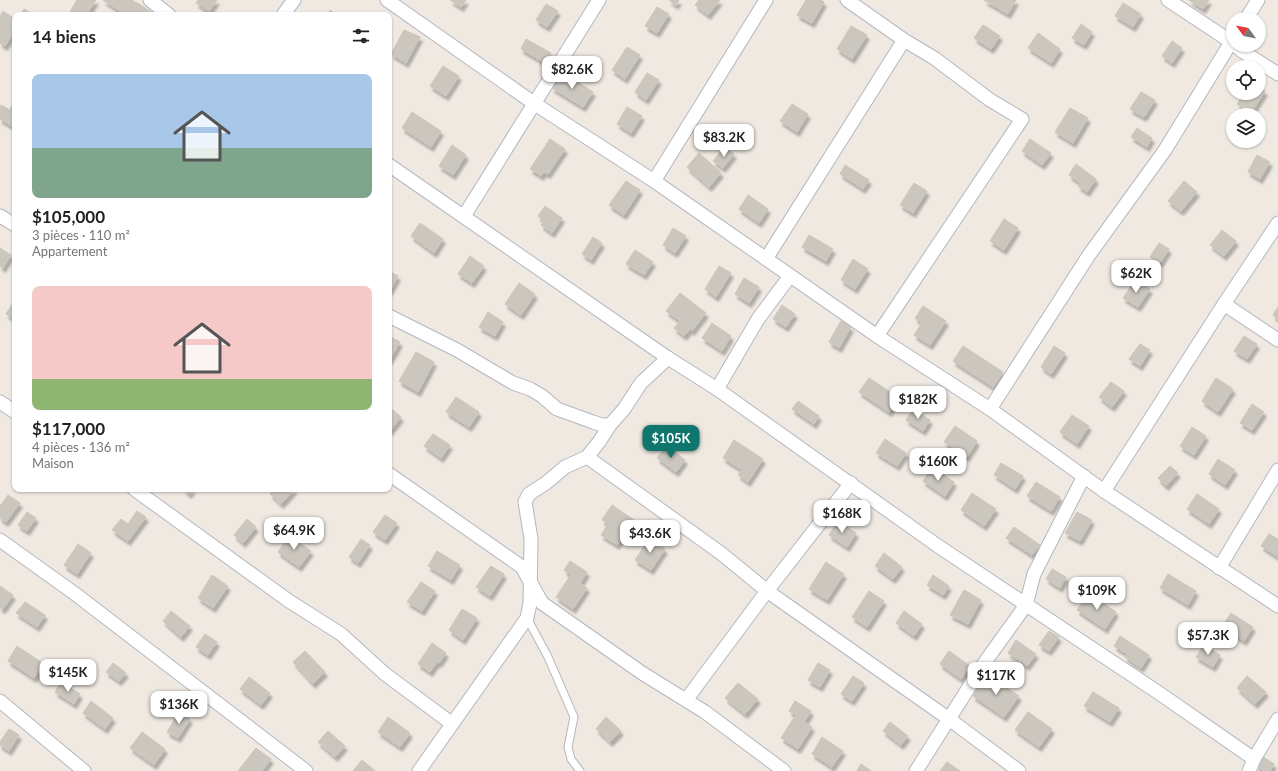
<!DOCTYPE html>
<html lang="fr">
<head>
<meta charset="utf-8">
<style>
	:root { --surface:#fff; --page:#f2f2f2; --text:#222; --muted:#767676; --accent:#0f766e }
	body { margin:0; font-family:Lato,sans-serif; background:var(--page); color:var(--text); height:100vh; display:flex; flex-direction:column; font-size:15px; white-space:nowrap }
	* { box-sizing:border-box; margin:0 }
	p { font-size:13px; color:var(--muted) }
	.icon { flex:none; width:22px; height:22px; fill:none; stroke:currentColor; stroke-width:2; stroke-linecap:round; stroke-linejoin:round }
	.map { position:relative; flex:1; overflow:hidden }
	.panel { position:absolute; left:12px; top:12px; width:380px; height:480px; display:flex; flex-direction:column; background:var(--surface); border-radius:8px; box-shadow:0 1px 3px #0004 }
	.panel>* { flex:none }
	.needle { width:26px; rotate:303deg }
	.fabs { position:absolute; left:1226px; top:12px; display:grid; gap:8px }
	.fabs a { display:grid; place-items:center; width:40px; height:40px; border-radius:50%; background:var(--surface); box-shadow:0 1px 3px #0004; font-size:20px }
	.price { position:absolute; translate:-50% -34px; padding:0 9px; border-radius:8px; background:#fff; color:#222; font-size:13px; line-height:26px; filter:drop-shadow(0 1px 2px #0008) }
	.price::after { content:''; position:absolute; left:50%; top:24px; width:12px; height:9px; margin-left:-6px; background:inherit; clip-path:polygon(0 0,100% 0,50% 100%) }
	.price.current { background:var(--accent); color:#fff }
	ul { padding:0; list-style:none }
	li { display:grid; align-content:center; gap:8px; height:212px; padding:0 20px }
	li span { display:grid; place-items:center; height:124px; border-radius:8px; color:#555 }
	li>.icon { margin-inline-start:auto }
	span .icon { width:72px; height:72px; fill:#fffc; stroke-width:1 }
	li b { font-size:17px }
	h2 { display:flex; justify-content:space-between; align-items:center; height:48px; padding:0 20px; font-size:17px }
	.map>svg:first-child { display:block }
</style>
</head>
<body>
<div class="map">
<svg width="1278" height="771" viewBox="0 0 1278 771">
	<defs>
		<filter id="shadow"><feDropShadow dx="2.5" dy="4.5" stdDeviation="1" flood-color="#0004"/></filter>
	</defs>
	<rect width="100%" height="100%" fill="#efe9e1"/>
	<g fill="#cbc7bf" stroke="#cbc5ba" filter="url(#shadow)">
		<polygon points="77,0 96,0 86,15 68,15"/>
		<polygon points="103,0 132,0 135,2 126,15"/>
		<polygon points="198,0 217,0 209,11 196,3"/>
		<polygon points="450,0 466,0 461,7"/>
		<polygon points="669,0 679,0 676,5"/>
		<polygon points="699,0 720,0 708,15 695,5"/>
		<polygon points="806,0 821,0 824,2 812,23 797,15"/>
		<polygon points="984,0 1016,0 1008,14"/>
		<polygon points="1189,0 1209,0 1203,9"/>
		<polygon points="136,2 156,15 128,14"/>
		<polygon points="1123,3 1141,14 1133,27 1115,16"/>
		<polygon points="546,4 558,11 547,27 536,20"/>
		<polygon points="657,7 669,14 657,33 645,26"/>
		<polygon points="24,9 34,15 20,15"/>
		<polygon points="330,10 337,15 327,15"/>
		<polygon points="3,11 15,19 15,30 5,46 0,43 0,16"/>
		<polygon points="1081,24 1092,32 1084,45 1072,38"/>
		<polygon points="983,25 1000,36 991,49 974,38"/>
		<polygon points="851,26 867,35 852,59 837,49"/>
		<polygon points="404,30 420,37 406,63 391,54"/>
		<polygon points="1038,33 1060,49 1051,63 1028,48"/>
		<polygon points="526,39 551,53 545,63 521,49"/>
		<polygon points="1172,41 1182,48 1172,63 1162,56"/>
		<polygon points="627,47 640,55 625,79 612,70"/>
		<polygon points="443,66 459,76 446,96 430,86"/>
		<polygon points="562,72 593,92 583,107 552,88"/>
		<polygon points="647,73 659,80 646,100 635,92"/>
		<polygon points="1259,88 1265,91 1251,113 1237,104 1244,93 1259,93"/>
		<polygon points="1141,92 1155,100 1144,117 1130,109"/>
		<polygon points="15,101 15,112 10,109"/>
		<polygon points="792,104 808,114 797,132 780,121"/>
		<polygon points="1,105 15,113 15,128 0,119"/>
		<polygon points="627,107 642,116 631,133 617,124"/>
		<polygon points="1070,108 1088,118 1073,143 1055,132"/>
		<polygon points="412,112 441,131 431,147 402,128"/>
		<polygon points="1137,128 1152,138 1147,147 1131,137"/>
		<polygon points="550,139 565,149 548,174 544,172 541,176 530,169"/>
		<polygon points="1030,139 1051,153 1042,165 1022,151"/>
		<polygon points="452,145 466,155 453,175 439,166"/>
		<polygon points="724,147 734,154 723,168 713,161"/>
		<polygon points="699,153 721,173 709,187 687,167"/>
		<polygon points="1257,155 1270,162 1260,179 1248,172"/>
		<polygon points="1076,164 1096,179 1087,192 1078,186 1080,183 1069,175"/>
		<polygon points="845,165 869,180 863,189 840,174"/>
		<polygon points="626,181 640,190 624,215 609,205"/>
		<polygon points="1184,181 1197,192 1181,211 1168,201"/>
		<polygon points="914,183 927,191 913,213 900,205"/>
		<polygon points="748,195 768,209 759,223 739,209"/>
		<polygon points="545,206 562,218 552,233 541,225 544,221 538,216"/>
		<polygon points="1004,219 1018,228 1004,250 990,241"/>
		<polygon points="420,223 443,239 434,253 411,236"/>
		<polygon points="673,228 686,236 675,253 663,245"/>
		<polygon points="1222,230 1236,241 1224,256 1210,245"/>
		<polygon points="809,235 833,249 826,261 802,247"/>
		<polygon points="593,237 602,243 591,260 582,254"/>
		<polygon points="1159,243 1169,249 1160,263 1150,257"/>
		<polygon points="0,248 11,255 3,268 0,266"/>
		<polygon points="635,250 653,262 644,275 626,264"/>
		<polygon points="470,256 484,266 472,283 458,274"/>
		<polygon points="853,259 868,269 855,289 841,280"/>
		<polygon points="719,266 731,273 716,297 705,289"/>
		<polygon points="389,271 398,276 389,292"/>
		<polygon points="744,278 759,287 749,303 735,294"/>
		<polygon points="1135,280 1150,289 1138,307 1123,298"/>
		<polygon points="519,283 535,294 521,315 505,304"/>
		<polygon points="680,293 706,313 692,331 690,329 684,336 674,328 680,321 666,311"/>
		<polygon points="15,300 15,320 6,314"/>
		<polygon points="782,305 795,314 786,327 773,319"/>
		<polygon points="923,306 946,321 930,345 914,335 922,323 915,318"/>
		<polygon points="1278,307 1278,319 1273,315"/>
		<polygon points="488,312 503,322 495,336 479,327"/>
		<polygon points="841,321 851,327 839,348 829,342"/>
		<polygon points="712,323 731,336 722,351 702,338"/>
		<polygon points="389,336 400,342 389,361"/>
		<polygon points="1244,336 1257,344 1247,359 1234,351"/>
		<polygon points="1140,344 1150,350 1140,366 1129,359"/>
		<polygon points="963,346 1003,372 993,387 953,361"/>
		<polygon points="1054,346 1065,353 1051,374 1041,367"/>
		<polygon points="416,352 434,362 418,392 399,381"/>
		<polygon points="869,378 899,398 889,412 859,392"/>
		<polygon points="1216,378 1233,389 1218,412 1202,401"/>
		<polygon points="1111,382 1124,391 1112,407 1099,397"/>
		<polygon points="456,397 479,412 469,427 446,412"/>
		<polygon points="798,401 819,416 814,424 792,409"/>
		<polygon points="1252,404 1264,412 1252,430 1240,423"/>
		<polygon points="389,407 401,417 389,432"/>
		<polygon points="913,409 930,420 923,431 906,420"/>
		<polygon points="1072,415 1089,426 1077,444 1060,432"/>
		<polygon points="955,426 977,441 967,457 944,442"/>
		<polygon points="1192,427 1206,436 1194,455 1180,446"/>
		<polygon points="433,434 450,445 441,458 424,446"/>
		<polygon points="885,439 906,453 897,466 876,453"/>
		<polygon points="734,440 763,459 748,482 738,475 742,470 723,458"/>
		<polygon points="667,446 685,460 676,472 657,458"/>
		<polygon points="1218,459 1235,470 1225,485 1209,474"/>
		<polygon points="1001,463 1023,476 1015,489 994,475"/>
		<polygon points="1170,466 1178,473 1166,486 1158,478"/>
		<polygon points="932,467 954,482 945,496 923,481"/>
		<polygon points="1036,482 1060,497 1051,511 1027,496"/>
		<polygon points="183,489 193,489 189,494"/>
		<polygon points="274,489 295,489 281,504 270,494"/>
		<polygon points="972,493 996,509 984,526 961,510"/>
		<polygon points="1197,494 1219,509 1209,524 1187,509"/>
		<polygon points="8,495 20,503 6,522 0,518 0,506"/>
		<polygon points="612,505 634,520 617,545 601,535 608,524 602,520"/>
		<polygon points="137,511 146,517 128,541 112,530 121,519 128,524"/>
		<polygon points="27,512 36,518 27,531 18,525"/>
		<polygon points="1077,512 1092,520 1080,541 1065,533"/>
		<polygon points="385,515 397,523 385,540 373,532"/>
		<polygon points="247,519 256,527 243,543 234,535"/>
		<polygon points="838,521 856,533 847,547 829,535"/>
		<polygon points="1014,527 1040,545 1032,555 1006,538"/>
		<polygon points="1269,534 1278,539 1278,557 1261,546"/>
		<polygon points="289,536 311,551 299,567 278,552"/>
		<polygon points="361,539 370,545 358,563 349,557"/>
		<polygon points="649,539 665,549 651,570 635,560"/>
		<polygon points="78,544 91,553 77,574 64,565"/>
		<polygon points="437,551 460,565 451,580 428,566"/>
		<polygon points="884,553 902,567 893,579 875,566"/>
		<polygon points="570,561 587,572 581,582 564,570"/>
		<polygon points="826,562 844,574 827,600 809,589"/>
		<polygon points="491,566 504,574 490,596 476,587"/>
		<polygon points="1052,569 1066,577 1060,588 1046,579"/>
		<polygon points="1168,574 1196,591 1188,605 1160,588"/>
		<polygon points="212,575 228,586 213,608 198,598"/>
		<polygon points="933,575 949,586 943,595 927,585"/>
		<polygon points="570,576 587,588 573,609 556,597"/>
		<polygon points="421,582 435,591 422,611 407,602"/>
		<polygon points="0,586 13,595 3,609 0,608"/>
		<polygon points="964,590 981,600 968,624 950,615"/>
		<polygon points="869,591 884,601 867,627 852,617"/>
		<polygon points="1089,593 1116,612 1105,629 1077,610"/>
		<polygon points="25,602 45,615 37,627 16,613"/>
		<polygon points="462,609 477,618 463,640 449,630"/>
		<polygon points="171,611 190,626 181,637 163,621"/>
		<polygon points="904,611 922,624 914,636 896,623"/>
		<polygon points="1231,613 1253,627 1244,641 1222,627"/>
		<polygon points="1049,631 1059,637 1049,651 1039,645"/>
		<polygon points="205,634 217,642 208,655 196,647"/>
		<polygon points="1120,636 1149,655 1141,668 1125,657 1127,654 1114,646"/>
		<polygon points="1016,640 1036,654 1027,666 1008,653"/>
		<polygon points="432,643 446,653 439,663 437,662 430,672 418,664"/>
		<polygon points="1204,645 1220,655 1213,667 1196,657"/>
		<polygon points="17,646 44,664 34,678 8,661"/>
		<polygon points="305,651 325,672 313,684 293,662"/>
		<polygon points="949,651 970,666 961,679 940,664"/>
		<polygon points="113,663 126,673 119,681 106,672"/>
		<polygon points="818,663 830,670 820,687 808,680"/>
		<polygon points="987,675 1019,696 1004,717 973,696"/>
		<polygon points="853,676 864,683 852,701 841,694"/>
		<polygon points="1247,676 1266,692 1255,704 1237,688"/>
		<polygon points="249,677 270,693 261,705 240,689"/>
		<polygon points="61,682 80,694 74,704 55,692"/>
		<polygon points="738,683 758,699 745,714 725,698"/>
		<polygon points="1093,692 1119,708 1110,722 1084,706"/>
		<polygon points="91,701 113,718 105,729 83,713"/>
		<polygon points="795,701 811,711 805,721 789,711"/>
		<polygon points="179,712 190,719 178,738 167,732"/>
		<polygon points="1028,712 1052,729 1039,747 1015,730"/>
		<polygon points="795,716 812,727 798,749 781,738"/>
		<polygon points="388,717 410,733 400,747 378,732"/>
		<polygon points="606,717 621,731 610,742 596,729"/>
		<polygon points="890,722 908,736 901,745 883,731"/>
		<polygon points="9,729 19,735 9,751 0,745 0,742"/>
		<polygon points="328,731 345,746 335,757 318,742"/>
		<polygon points="142,732 165,749 154,765 130,748"/>
		<polygon points="822,737 843,751 832,767 812,754"/>
		<polygon points="256,748 271,759 262,771 238,771"/>
		<polygon points="1262,756 1274,764 1270,771 1265,771 1256,766"/>
		<polygon points="362,760 375,771 353,771"/>
		<polygon points="947,762 960,771 940,771"/>
		<polygon points="861,764 871,771 857,771"/>
	</g>
	<g fill="none" stroke-linecap="round" stroke-linejoin="round">
		<g stroke="#b4b7c1" stroke-width="9">
			<polyline id="service" points="527,618 548,657 574,717 568,747 571,759 580,771"/>
		</g>
		<g stroke="#b4b7c1" stroke-width="15">
			<g id="minor">
				<polyline points="150,0 169,15"/>
				<polyline points="387,0 535,104 654,181 877,336 990,409 1104,491 1278,606"/>
				<polyline points="847,0 904,40 934,58 990,100 1022,119 877,336"/>
				<polyline points="1168,0 1233,43"/>
				<polyline points="283,15 294,0"/>
				<polyline points="1246,19 1258,0"/>
				<polyline points="1235,45 1242,51 1278,74"/>
				<polyline points="389,165 668,358 717,389 938,546 1159,693 1254,759"/>
				<polyline points="654,181 766,0"/>
				<polyline points="0,216 15,225"/>
				<polyline points="464,216 599,0"/>
				<polyline points="766,259 904,40"/>
				<polyline points="1224,304 1278,340"/>
				<polyline points="389,316 457,350 513,383 530,389 542,396 557,409 593,422 602,425 610,425"/>
				<polyline points="717,389 758,319 790,276"/>
				<polyline points="0,402 15,412"/>
				<polyline points="990,409 1089,255 1165,150 1233,39"/>
				<polyline points="587,457 722,554 767,591 949,719 1019,771"/>
				<polyline points="389,474 522,567 542,603 642,673 705,712 784,771"/>
				<polyline points="134,489 289,601 341,634 385,674 451,723"/>
				<polyline points="1104,491 1224,304 1278,223"/>
				<polyline points="0,540 74,593 306,771"/>
				<polyline points="1219,568 1278,470"/>
				<polyline points="686,700 767,591 851,483"/>
				<polyline points="0,701 84,771"/>
				<polyline points="419,771 527,618 530,603 531,539 525,502 529,494 546,483 565,467 587,457 599,442 610,425 624,409 641,383 668,358"/>
				<polyline points="916,771 985,662 1026,605 1034,574 1084,476"/>
				<polyline points="1249,771 1254,759 1278,719"/>
			</g>
		</g>
		<use href="#service" stroke="#fff" stroke-width="7"/>
		<use href="#minor" stroke="#fff" stroke-width="13"/>
	</g>
</svg>
<div class="fabs">
<a><svg class="needle" viewBox="-14 -14 28 28"><path d="M0-13l5 13h-10z" fill="#e53935"/><path d="M0 13l5-13h-10z" fill="#767676"/></svg></a>
<a><svg class="icon" aria-label="locate" viewBox="0 0 24 24"><circle cx="12" cy="12" r="6"/><path d="M12 2v4M12 18v4M2 12h4M18 12h4"/></svg></a>
<a><svg class="icon" aria-label="layers" viewBox="0 0 24 24"><path d="M12 4l9 5-9 5-9-5zM3 14l9 5 9-5"/></svg></a>
</div>
<b class="price" style="left:572px;top:90px">$82.6K</b>
<b class="price" style="left:724px;top:158px">$83.2K</b>
<b class="price" style="left:1136px;top:294px">$62K</b>
<b class="price" style="left:918px;top:420px">$182K</b>
<b class="price current" style="left:671px;top:459px">$105K</b>
<b class="price" style="left:938px;top:482px">$160K</b>
<b class="price" style="left:842px;top:534px">$168K</b>
<b class="price" style="left:294px;top:551px">$64.9K</b>
<b class="price" style="left:650px;top:554px">$43.6K</b>
<b class="price" style="left:1097px;top:611px">$109K</b>
<b class="price" style="left:1208px;top:656px">$57.3K</b>
<b class="price" style="left:68px;top:693px">$145K</b>
<b class="price" style="left:996px;top:696px">$117K</b>
<b class="price" style="left:179px;top:725px">$136K</b>
<section class="panel">
<h2>14 biens<svg class="icon" aria-label="filters" viewBox="0 0 24 24"><path d="M4 7h16M4 17h16"/><circle cx="9" cy="7" r="2"/><circle cx="15" cy="17" r="2"/></svg></h2>
<ul>
<li><span style="background:linear-gradient(#a9c7e8 60%,#7fa58c 0)"><svg class="icon" aria-label="home" viewBox="0 0 24 24"><path d="M3 11l9-7 9 7M6 9v11h12V9"/></svg></span><div><b>$105,000</b><p>3 pièces · 110 m²</p><p>Appartement</p></div></li>
<li><span style="background:linear-gradient(#f6c9c9 75%,#8fb573 0)"><svg class="icon" aria-label="home" viewBox="0 0 24 24"><path d="M3 11l9-7 9 7M6 9v11h12V9"/></svg></span><div><b>$117,000</b><p>4 pièces · 136 m²</p><p>Maison</p></div></li>
</ul>
</section>
</div>
</body>
</html>
